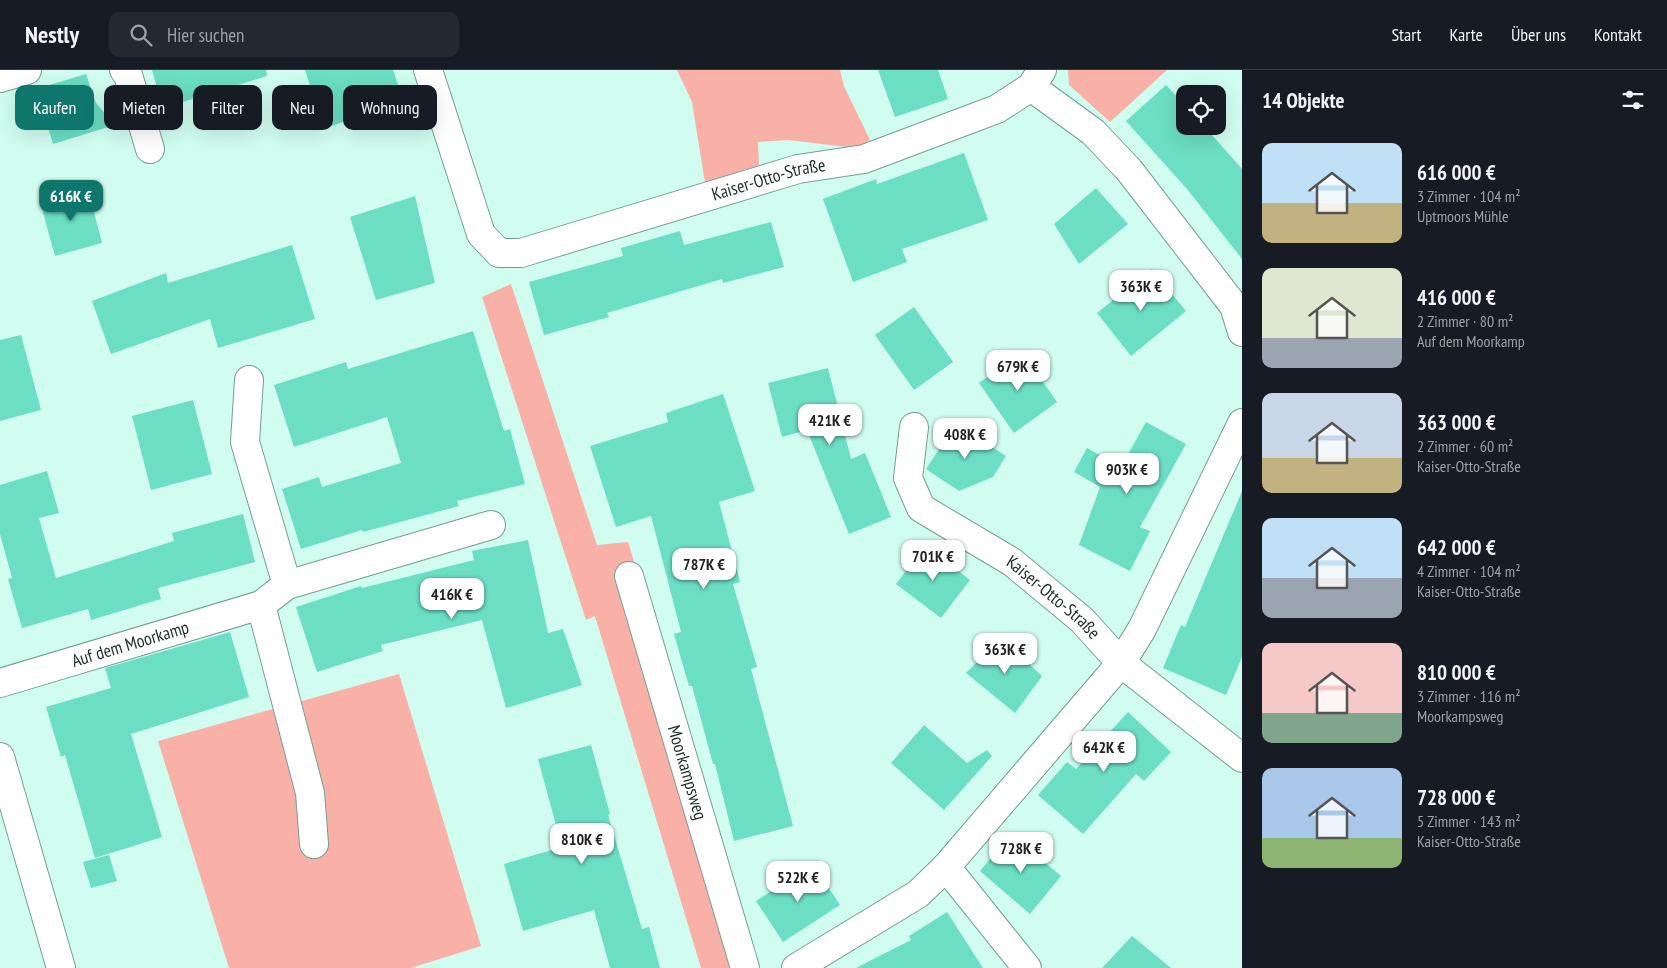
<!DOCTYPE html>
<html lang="de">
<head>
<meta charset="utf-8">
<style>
	:root { --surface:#171b24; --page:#242831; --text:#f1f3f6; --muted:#9ea1a6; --line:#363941; --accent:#0f766e }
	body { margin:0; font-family:"PT Sans Narrow",sans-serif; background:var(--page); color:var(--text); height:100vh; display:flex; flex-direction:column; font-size:19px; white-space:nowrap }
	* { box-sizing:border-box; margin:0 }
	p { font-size:16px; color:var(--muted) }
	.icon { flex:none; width:28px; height:28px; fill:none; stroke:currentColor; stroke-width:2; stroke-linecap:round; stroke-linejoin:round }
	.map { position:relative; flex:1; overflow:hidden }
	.drawer { display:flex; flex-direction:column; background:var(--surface); width:425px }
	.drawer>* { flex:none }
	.banner { position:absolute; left:15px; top:15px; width:475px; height:45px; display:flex; gap:10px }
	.fabs { position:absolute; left:1176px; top:15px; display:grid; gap:10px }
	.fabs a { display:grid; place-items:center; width:50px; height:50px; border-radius:10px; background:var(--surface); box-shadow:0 5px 20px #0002; font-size:25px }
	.price { position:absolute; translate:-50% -42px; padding:0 11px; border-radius:10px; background:#fff; color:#222; font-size:16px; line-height:32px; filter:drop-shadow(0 1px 2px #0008) }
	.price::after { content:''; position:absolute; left:50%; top:30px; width:15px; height:11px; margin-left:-8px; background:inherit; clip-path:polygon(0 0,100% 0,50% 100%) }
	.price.active { background:var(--accent); color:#fff }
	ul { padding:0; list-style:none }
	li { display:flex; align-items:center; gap:15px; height:125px; padding:0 20px }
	li span { display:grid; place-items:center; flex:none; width:140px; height:100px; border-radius:10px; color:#555 }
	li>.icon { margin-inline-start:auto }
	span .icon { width:60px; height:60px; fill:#fffc; stroke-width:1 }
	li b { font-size:21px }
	h2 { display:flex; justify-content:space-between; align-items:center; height:60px; padding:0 20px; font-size:21px }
	.chip { padding:0 18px; border-radius:10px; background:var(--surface); box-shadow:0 5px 20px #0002; font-size:18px; line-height:45px }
	.chip.active { background:var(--accent); color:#fff }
	header { display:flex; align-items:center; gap:30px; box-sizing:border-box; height:70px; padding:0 25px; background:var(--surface); border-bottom:1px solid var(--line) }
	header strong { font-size:24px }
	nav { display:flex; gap:28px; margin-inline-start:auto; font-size:18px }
	.search { width:350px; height:45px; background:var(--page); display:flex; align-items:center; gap:12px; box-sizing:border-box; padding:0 18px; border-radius:10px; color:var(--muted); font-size:19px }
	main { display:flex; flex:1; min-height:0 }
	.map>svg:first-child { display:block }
</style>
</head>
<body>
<header>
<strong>Nestly</strong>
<div class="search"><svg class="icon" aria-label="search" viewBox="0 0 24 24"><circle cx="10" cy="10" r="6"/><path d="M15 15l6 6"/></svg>Hier suchen</div>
<nav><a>Start</a><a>Karte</a><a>Über uns</a><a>Kontakt</a></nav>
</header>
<main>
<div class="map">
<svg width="1242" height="898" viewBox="0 0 1242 898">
	<rect width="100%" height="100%" fill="#d0fdf0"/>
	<g fill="#f9b1a7">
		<polygon points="677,0 840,0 844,16 870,70 855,78 788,70 758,72 759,95 705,113 692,32"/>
		<polygon points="1068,0 1167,0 1110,52 1069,15"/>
		<polygon points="511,214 597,475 628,472 655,559 750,898 701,898 595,546 586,550 482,227"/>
		<polygon points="399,604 481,876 411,898 229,898 158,671"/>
	</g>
	<g fill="#6bdec3">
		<polygon points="152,0 266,0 267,6 163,38"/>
		<polygon points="305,0 393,0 403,29 324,59"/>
		<polygon points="878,0 938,0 948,29 895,47"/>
		<polygon points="86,4 96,33 115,55 53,74 36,19"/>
		<polygon points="1166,15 1185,35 1185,56 1204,56 1242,99 1242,189 1187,119 1126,51"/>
		<polygon points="964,83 988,150 902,179 907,192 853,212 823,129 876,109 877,114"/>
		<polygon points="1096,118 1128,154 1079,194 1054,154"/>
		<polygon points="88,119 102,173 55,186 40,132"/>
		<polygon points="415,126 435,213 376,230 350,147"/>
		<polygon points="771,152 784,197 723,213 722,209 607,243 609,247 544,265 529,212 623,186 621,178 680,161 684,175"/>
		<polygon points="292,175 315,249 218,278 210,249 111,284 92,231 166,203 168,213"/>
		<polygon points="1152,199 1186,241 1131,286 1097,243"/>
		<polygon points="914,237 953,292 914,320 875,265"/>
		<polygon points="473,261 504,361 510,359 525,414 457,431 459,436 363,462 362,460 301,479 282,419 319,407 322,417 401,393 387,347 294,377 274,315 346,292 348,299"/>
		<polygon points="21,265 41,340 0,351 0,270"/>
		<polygon points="1022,282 1057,332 1014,363 979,313"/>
		<polygon points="828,298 851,389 865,383 891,447 849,464 807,360 782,367 768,313"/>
		<polygon points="723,324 755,421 719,432 740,512 733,514 757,597 751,599 793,756 734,771 715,694 713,694 692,616 689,616 674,564 681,562 651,446 616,457 590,376 668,352 666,343"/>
		<polygon points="193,330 212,404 151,420 132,346"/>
		<polygon points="1146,352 1186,374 1140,457 1150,461 1130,501 1079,475 1100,417 1074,402 1087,378 1121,397"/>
		<polygon points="956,354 1006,386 993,407 959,421 926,399"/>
		<polygon points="47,401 59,443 39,448 56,508 174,471 172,463 243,444 255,492 158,518 161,529 91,550 88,539 22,558 8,509 12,508 0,464 0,415"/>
		<polygon points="1242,421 1242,587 1226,625 1163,598 1181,555 1185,557"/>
		<polygon points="528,470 548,563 563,559 582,615 506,638 482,550 381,575 383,581 317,602 296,537 361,516 362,518 474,490 472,481"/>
		<polygon points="925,476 970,510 941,548 896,514"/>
		<polygon points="230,562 249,627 131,664 162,767 95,788 65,685 61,687 46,637 111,618 105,598"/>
		<polygon points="1001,568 1042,606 1015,643 966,603"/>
		<polygon points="1128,642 1171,682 1144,711 1136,704 1083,764 1038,725 1067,692 1076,699"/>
		<polygon points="924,655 967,693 987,680 992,686 944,740 891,693"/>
		<polygon points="591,675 610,744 608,745 642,859 649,857 660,898 610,898 594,840 523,861 504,794 562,777 538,689"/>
		<polygon points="1011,764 1061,806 1030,844 980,801"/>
		<polygon points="109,785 117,811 91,818 83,792"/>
		<polygon points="813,794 840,835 783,872 756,831"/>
		<polygon points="947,842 983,898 856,898 911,870 909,866"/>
		<polygon points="1132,866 1171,898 1102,898"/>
	</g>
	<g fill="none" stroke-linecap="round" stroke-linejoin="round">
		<g stroke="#749e93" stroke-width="30">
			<g id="minor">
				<polyline points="124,0 128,5 150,79"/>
				<path id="s1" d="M428 0 481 164 499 183H521L798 99 864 89 997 39 1031 17 1042 0"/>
				<polyline points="0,8 27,0"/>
				<polyline points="1031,17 1093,62 1129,100 1234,236 1242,262"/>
				<polyline points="249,310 245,372 287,515"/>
				<path id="s2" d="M914 357 908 408 921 438 1012 492 1082 550 1121 593 1242 688"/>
				<path id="s3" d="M629 506 745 898"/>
				<polyline points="261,535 310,723 314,774"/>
				<path id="s4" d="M0 613 261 535 287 515 491 455"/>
				<polyline points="946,797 1027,898"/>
				<polyline points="796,898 918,824 946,797 1121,593 1142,559 1242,353"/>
			</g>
		</g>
		<g stroke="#749e93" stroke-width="30">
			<polyline id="tertiary" points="0,687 61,898"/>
		</g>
		<use href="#minor" stroke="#fff" stroke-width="28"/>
		<use href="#tertiary" stroke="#fff" stroke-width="28"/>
	</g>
	<g text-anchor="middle" stroke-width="4" stroke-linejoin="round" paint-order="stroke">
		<g font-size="18" fill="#1e2f2b" stroke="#fff">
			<text dy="6" stroke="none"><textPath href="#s1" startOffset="479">Kaiser-Otto-Straße</textPath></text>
			<text dy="6" stroke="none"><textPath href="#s2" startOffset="244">Kaiser-Otto-Straße</textPath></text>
			<text dy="6" stroke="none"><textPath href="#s4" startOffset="136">Auf dem Moorkamp</textPath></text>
			<text dy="6" stroke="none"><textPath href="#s3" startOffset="205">Moorkampsweg</textPath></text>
		</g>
	</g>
</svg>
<div class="fabs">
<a><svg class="icon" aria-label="locate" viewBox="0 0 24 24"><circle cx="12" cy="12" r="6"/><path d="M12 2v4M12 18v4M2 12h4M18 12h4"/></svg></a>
</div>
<b class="price active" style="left:71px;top:152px">616K €</b>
<b class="price" style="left:1141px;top:242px">363K €</b>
<b class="price" style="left:1018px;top:322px">679K €</b>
<b class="price" style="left:830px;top:376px">421K €</b>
<b class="price" style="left:965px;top:390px">408K €</b>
<b class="price" style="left:1127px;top:425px">903K €</b>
<b class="price" style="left:933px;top:512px">701K €</b>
<b class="price" style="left:704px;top:520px">787K €</b>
<b class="price" style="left:452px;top:550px">416K €</b>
<b class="price" style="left:1005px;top:605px">363K €</b>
<b class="price" style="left:1104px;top:703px">642K €</b>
<b class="price" style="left:582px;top:795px">810K €</b>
<b class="price" style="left:1021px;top:804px">728K €</b>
<b class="price" style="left:798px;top:833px">522K €</b>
<div class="banner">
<a class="chip active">Kaufen</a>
<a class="chip">Mieten</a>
<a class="chip">Filter</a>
<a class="chip">Neu</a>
<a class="chip">Wohnung</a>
</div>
</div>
<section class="drawer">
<h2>14 Objekte<svg class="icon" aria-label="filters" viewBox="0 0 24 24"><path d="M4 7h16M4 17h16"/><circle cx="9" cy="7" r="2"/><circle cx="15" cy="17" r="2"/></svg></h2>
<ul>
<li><span style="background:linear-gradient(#bfe0f5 60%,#c2b280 0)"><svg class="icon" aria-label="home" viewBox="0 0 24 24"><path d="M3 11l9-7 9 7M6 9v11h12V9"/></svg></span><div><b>616 000 €</b><p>3 Zimmer · 104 m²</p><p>Uptmoors Mühle</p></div></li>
<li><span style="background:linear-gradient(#dfe7d0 70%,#9aa5b1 0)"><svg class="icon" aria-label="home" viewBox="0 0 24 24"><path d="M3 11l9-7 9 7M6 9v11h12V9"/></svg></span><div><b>416 000 €</b><p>2 Zimmer · 80 m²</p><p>Auf dem Moorkamp</p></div></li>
<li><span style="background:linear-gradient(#c9d6e8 65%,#c2b280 0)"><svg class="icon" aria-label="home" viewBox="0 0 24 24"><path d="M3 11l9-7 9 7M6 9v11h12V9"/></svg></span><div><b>363 000 €</b><p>2 Zimmer · 60 m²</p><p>Kaiser-Otto-Straße</p></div></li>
<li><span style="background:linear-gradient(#bfe0f5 60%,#9aa5b1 0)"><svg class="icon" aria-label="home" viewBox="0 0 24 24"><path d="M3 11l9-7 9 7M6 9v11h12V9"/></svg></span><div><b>642 000 €</b><p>4 Zimmer · 104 m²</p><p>Kaiser-Otto-Straße</p></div></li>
<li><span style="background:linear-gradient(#f6c9c9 70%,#7fa58c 0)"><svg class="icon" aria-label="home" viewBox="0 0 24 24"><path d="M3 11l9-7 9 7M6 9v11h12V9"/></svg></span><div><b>810 000 €</b><p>3 Zimmer · 116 m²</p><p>Moorkampsweg</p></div></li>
<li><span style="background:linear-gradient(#a9c7e8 70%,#8fb573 0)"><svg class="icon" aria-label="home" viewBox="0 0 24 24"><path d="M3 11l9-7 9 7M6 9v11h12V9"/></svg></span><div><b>728 000 €</b><p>5 Zimmer · 143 m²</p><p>Kaiser-Otto-Straße</p></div></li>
</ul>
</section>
</main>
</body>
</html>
